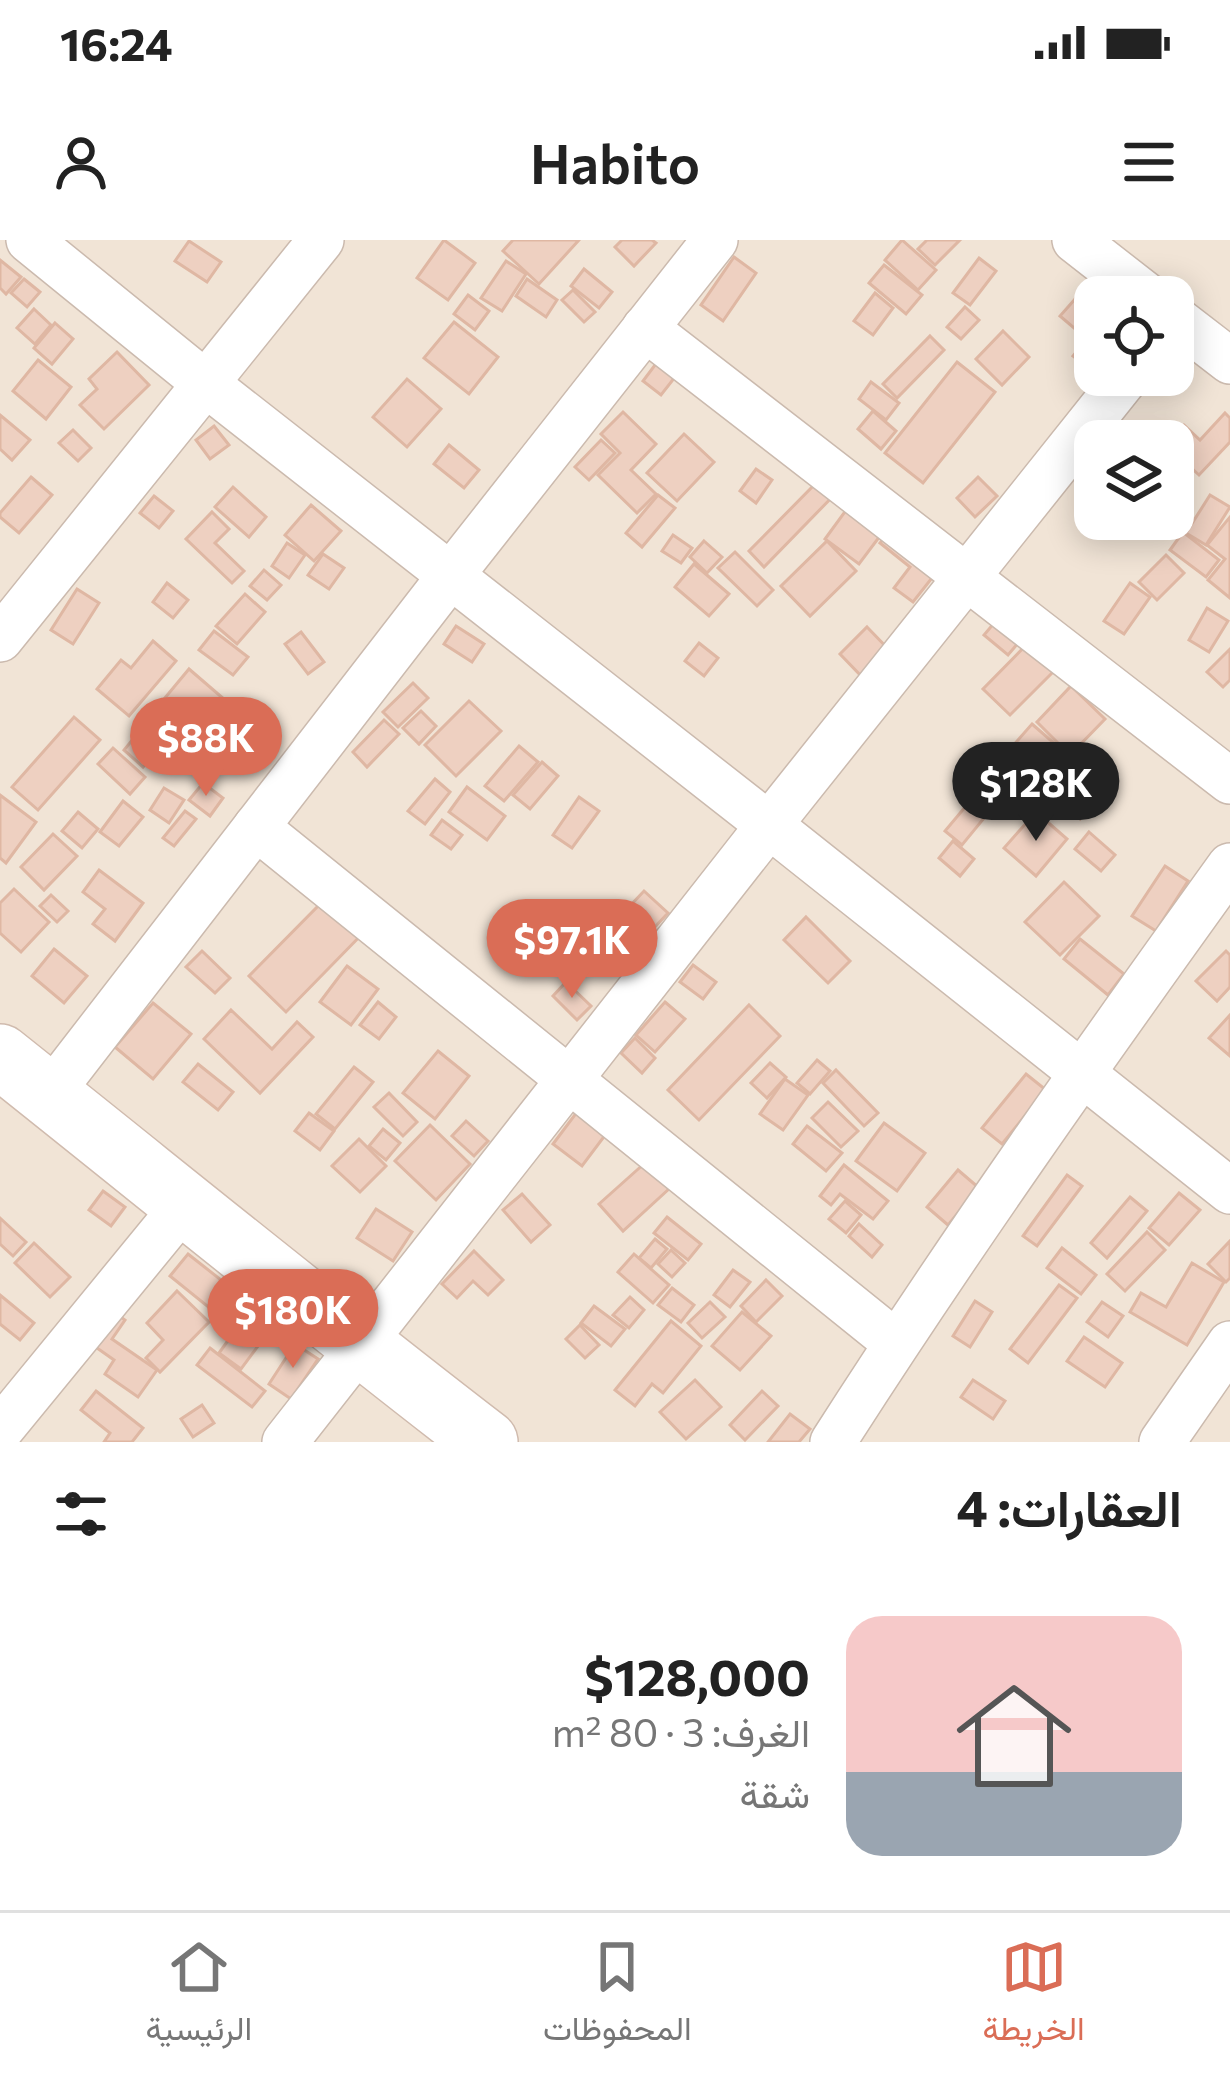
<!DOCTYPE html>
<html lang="ar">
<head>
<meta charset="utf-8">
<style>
	:root { --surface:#fff; --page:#f6f6f6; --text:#222; --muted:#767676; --line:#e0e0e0; --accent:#da6d56 }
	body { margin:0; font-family:Commissioner,Vazirmatn,sans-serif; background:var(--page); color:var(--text); direction:rtl; height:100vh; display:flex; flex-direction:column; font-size:45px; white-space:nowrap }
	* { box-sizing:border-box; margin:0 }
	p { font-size:39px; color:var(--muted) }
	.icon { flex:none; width:66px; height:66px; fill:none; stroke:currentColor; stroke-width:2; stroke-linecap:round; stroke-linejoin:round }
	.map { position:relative; height:1202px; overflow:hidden; direction:ltr }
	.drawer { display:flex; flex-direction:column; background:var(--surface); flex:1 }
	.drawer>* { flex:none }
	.tools { position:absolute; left:1074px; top:36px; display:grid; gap:24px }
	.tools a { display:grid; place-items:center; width:120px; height:120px; border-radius:24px; background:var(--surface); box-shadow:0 6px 30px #0003; font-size:60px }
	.price { position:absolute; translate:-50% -102px; padding:0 27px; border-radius:42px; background:var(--accent); color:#fff; font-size:39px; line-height:78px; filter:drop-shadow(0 3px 6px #0008) }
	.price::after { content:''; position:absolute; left:50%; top:72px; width:36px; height:27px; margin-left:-18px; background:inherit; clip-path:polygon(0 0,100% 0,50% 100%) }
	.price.on { background:#222; color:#fff }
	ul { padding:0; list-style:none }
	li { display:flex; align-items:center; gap:36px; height:300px; padding:0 48px }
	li+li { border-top:3px solid var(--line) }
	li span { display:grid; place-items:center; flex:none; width:336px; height:240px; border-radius:36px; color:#555 }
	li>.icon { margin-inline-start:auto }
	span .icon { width:144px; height:144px; fill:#fffc; stroke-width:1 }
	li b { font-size:51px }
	h2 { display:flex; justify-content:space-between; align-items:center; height:144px; padding:0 48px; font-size:51px }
	.status { display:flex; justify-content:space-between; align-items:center; height:84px; padding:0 60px; background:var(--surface); direction:ltr }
	.status svg { height:33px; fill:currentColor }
	header { display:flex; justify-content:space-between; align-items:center; height:156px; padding:0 48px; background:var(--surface); font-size:54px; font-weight:600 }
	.tabs { display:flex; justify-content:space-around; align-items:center; height:168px; border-top:3px solid var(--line); background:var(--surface); font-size:33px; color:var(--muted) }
	.tabs a { display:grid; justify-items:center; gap:6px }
	.tabs .on { color:var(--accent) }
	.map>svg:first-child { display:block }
</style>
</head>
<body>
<div class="status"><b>16:24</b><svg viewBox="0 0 49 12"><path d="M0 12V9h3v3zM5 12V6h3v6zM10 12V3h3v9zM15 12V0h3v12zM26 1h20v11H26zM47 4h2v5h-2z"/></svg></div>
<header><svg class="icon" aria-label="menu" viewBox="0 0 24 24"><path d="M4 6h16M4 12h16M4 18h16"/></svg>Habito<svg class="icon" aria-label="person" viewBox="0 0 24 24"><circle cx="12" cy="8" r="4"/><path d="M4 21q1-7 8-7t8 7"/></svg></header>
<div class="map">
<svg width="1230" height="1202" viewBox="0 0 1230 1202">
	<rect width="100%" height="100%" fill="#faf2e7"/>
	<path fill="#f1e4d6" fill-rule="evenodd" d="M0 0H1230V1202H0ZM1095 57H1173V135H1095ZM1095 201H1173V279H1095Z"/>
	<g fill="#eed0c1" stroke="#dfb7a3" stroke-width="3">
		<polygon points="444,0 475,23 448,60 417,38"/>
		<polygon points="513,0 579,0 539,44 503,11"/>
		<polygon points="622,0 652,0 656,3 634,26 615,7"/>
		<polygon points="902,0 936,30 918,50 885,20"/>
		<polygon points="927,0 960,0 935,25 918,9"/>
		<polygon points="189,1 221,22 207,42 175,21"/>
		<polygon points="734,17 756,33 723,81 701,65"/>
		<polygon points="979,18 996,31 970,65 953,53"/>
		<polygon points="0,20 21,37 6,54 0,48"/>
		<polygon points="506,21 526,34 502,71 481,58"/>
		<polygon points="884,25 922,55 906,74 869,43"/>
		<polygon points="584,29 612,52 599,68 571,46"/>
		<polygon points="24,39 40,52 27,67 11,53"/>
		<polygon points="527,39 557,60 546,77 516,56"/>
		<polygon points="573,50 595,72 584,82 562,60"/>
		<polygon points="875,53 893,68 873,95 854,81"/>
		<polygon points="468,55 489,71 475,90 454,74"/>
		<polygon points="1076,58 1090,71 1074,88 1060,76"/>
		<polygon points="965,67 979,80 961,99 947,87"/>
		<polygon points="34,69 51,85 35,104 17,88"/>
		<polygon points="454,82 498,117 469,154 424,118"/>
		<polygon points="55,83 73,99 52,124 34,108"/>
		<polygon points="1003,91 1029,117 1002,145 976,119"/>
		<polygon points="930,96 944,110 897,158 883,144"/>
		<polygon points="1087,99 1095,105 1095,127 1092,131 1073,116"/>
		<polygon points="667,109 686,123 661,155 643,141"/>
		<polygon points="117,112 149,145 104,189 80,165 97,149 89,139"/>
		<polygon points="38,120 71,147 46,179 13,151"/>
		<polygon points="957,122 995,152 923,243 885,213"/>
		<polygon points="407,139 441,169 407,207 373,177"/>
		<polygon points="871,142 899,163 886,180 859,159"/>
		<polygon points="873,171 896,191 881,209 858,189"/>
		<polygon points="623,172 656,204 631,230 656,254 637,273 598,235 620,213 601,194"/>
		<polygon points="1225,173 1230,178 1230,202 1199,235 1173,211 1173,201 1169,201 1184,185 1200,200"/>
		<polygon points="0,175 30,200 12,220 0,209"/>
		<polygon points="214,186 229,205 210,219 196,200"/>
		<polygon points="73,190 91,208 78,221 59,203"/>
		<polygon points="684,194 714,222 677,261 647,233"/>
		<polygon points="601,200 615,213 589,240 575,227"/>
		<polygon points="449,205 479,230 464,248 434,224"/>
		<polygon points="756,229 772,240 756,263 740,251"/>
		<polygon points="825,234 840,249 764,327 749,311"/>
		<polygon points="31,237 52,255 19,293 0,277 0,273"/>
		<polygon points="978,237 997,256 975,277 957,258"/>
		<polygon points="233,247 266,277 249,297 215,267"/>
		<polygon points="658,255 675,268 642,307 626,293"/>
		<polygon points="1210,255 1230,267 1206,305 1186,293"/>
		<polygon points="154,256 173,271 159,288 140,273"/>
		<polygon points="855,258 889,284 859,324 825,299"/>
		<polygon points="311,265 341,291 314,321 285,295"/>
		<polygon points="212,272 229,289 215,303 244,331 232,343 186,299"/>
		<polygon points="1230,277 1230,358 1208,340 1225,319 1207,305"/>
		<polygon points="894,286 943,324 913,362 894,348 910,327 880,303"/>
		<polygon points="1183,292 1219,320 1206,337 1170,310"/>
		<polygon points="673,295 692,308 681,323 662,311"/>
		<polygon points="704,301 722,317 707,333 690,317"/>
		<polygon points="827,301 856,331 810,376 781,346"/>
		<polygon points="287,303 305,315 289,338 272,326"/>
		<polygon points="735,312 773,350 757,366 718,328"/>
		<polygon points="323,314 344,328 329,349 308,335"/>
		<polygon points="1166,315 1184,333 1157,360 1139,342"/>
		<polygon points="694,324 729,354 709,376 675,347"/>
		<polygon points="264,330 281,345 267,360 250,346"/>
		<polygon points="167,343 188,360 173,378 153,362"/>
		<polygon points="1130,343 1150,357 1124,394 1104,381"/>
		<polygon points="77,349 99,363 73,404 51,390"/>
		<polygon points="245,354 265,372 237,404 216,386"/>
		<polygon points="1207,368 1228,381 1209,412 1189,400"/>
		<polygon points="1005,370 1029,390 1008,415 984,395"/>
		<polygon points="456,386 484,404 472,422 444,404"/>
		<polygon points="867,387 893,414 866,441 840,414"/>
		<polygon points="214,391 248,417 233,435 199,410"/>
		<polygon points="301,392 324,422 308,434 285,404"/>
		<polygon points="1035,396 1062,423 1010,475 983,449"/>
		<polygon points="153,401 176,421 129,476 97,449 121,420 131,428"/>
		<polygon points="699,403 718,418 704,436 685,421"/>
		<polygon points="1230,409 1230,440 1223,447 1207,432"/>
		<polygon points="189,429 225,460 212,475 196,462 179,482 159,465"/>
		<polygon points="413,443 428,458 398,487 383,472"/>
		<polygon points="1071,446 1105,479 1070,515 1037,482"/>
		<polygon points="469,461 501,491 456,536 425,505"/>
		<polygon points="421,471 436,486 419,504 403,488"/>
		<polygon points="152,476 172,493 143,527 124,510"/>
		<polygon points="74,477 100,500 38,570 12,547"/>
		<polygon points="384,480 399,494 367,527 353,512"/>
		<polygon points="1032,484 1055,504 1026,537 1003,517"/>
		<polygon points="519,506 538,522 504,561 485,546"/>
		<polygon points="113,508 145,537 130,554 98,524"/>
		<polygon points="999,521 1044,555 1032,572 986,538"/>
		<polygon points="542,522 558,536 530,569 513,555"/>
		<polygon points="435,539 450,552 425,584 408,571"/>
		<polygon points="987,541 1003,555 962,605 945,591"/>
		<polygon points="203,543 223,558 210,576 189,560"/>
		<polygon points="467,547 505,576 487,600 449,572"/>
		<polygon points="164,548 184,560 169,583 150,570"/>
		<polygon points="1072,548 1092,562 1080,579 1060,565"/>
		<polygon points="0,555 36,582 6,623 0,618"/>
		<polygon points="579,557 599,571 572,608 553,595"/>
		<polygon points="123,561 143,577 119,606 100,592"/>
		<polygon points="185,571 196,579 174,606 163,598"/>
		<polygon points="78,572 98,589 82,608 62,591"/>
		<polygon points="1036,572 1067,599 1036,636 1004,608"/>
		<polygon points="442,580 462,595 451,609 431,595"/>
		<polygon points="1089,592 1115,615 1101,631 1075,609"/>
		<polygon points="53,594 77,616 44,650 21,627"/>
		<polygon points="953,601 974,619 960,636 939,618"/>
		<polygon points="1165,626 1188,641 1156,691 1132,676"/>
		<polygon points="99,630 143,663 115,701 93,684 105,669 83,652"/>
		<polygon points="1064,642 1099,676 1060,715 1025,682"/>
		<polygon points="14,649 49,682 21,712 0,693 0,663"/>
		<polygon points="644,651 668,673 653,689 629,667"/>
		<polygon points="332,652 368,688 286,772 249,736"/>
		<polygon points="51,655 68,671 57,682 40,666"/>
		<polygon points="531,663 556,684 531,713 506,693"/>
		<polygon points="625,670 650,689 622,725 597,706"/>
		<polygon points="806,677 850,721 828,743 784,700"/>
		<polygon points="559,685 579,701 564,720 544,704"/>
		<polygon points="1080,699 1124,734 1108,755 1064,719"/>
		<polygon points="54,709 87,736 64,763 32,736"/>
		<polygon points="202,711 230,738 215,753 186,727"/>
		<polygon points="1226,711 1230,715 1230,747 1217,761 1196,741"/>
		<polygon points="693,725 716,742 703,759 680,742"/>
		<polygon points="347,726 378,749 351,785 320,762"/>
		<polygon points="566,742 591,766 577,780 553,756"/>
		<polygon points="378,762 396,777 379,799 360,785"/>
		<polygon points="665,762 685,779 655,812 636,795"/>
		<polygon points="153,763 191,794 153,839 115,807"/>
		<polygon points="749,765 780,796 699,880 668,850"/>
		<polygon points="231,770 272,809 297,782 313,797 260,853 204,799"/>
		<polygon points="1230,775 1230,816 1209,798"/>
		<polygon points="635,798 655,818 642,833 621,813"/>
		<polygon points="438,811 469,836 435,879 403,853"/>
		<polygon points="817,820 830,831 810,854 797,843"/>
		<polygon points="770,823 786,837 767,858 751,843"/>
		<polygon points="198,824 233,852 218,870 183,842"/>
		<polygon points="354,827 373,842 335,889 316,874"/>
		<polygon points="836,830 878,873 864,886 823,843"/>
		<polygon points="1026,834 1046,850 1002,904 982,888"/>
		<polygon points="785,839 808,855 783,890 760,874"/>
		<polygon points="389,853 417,882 403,896 374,867"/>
		<polygon points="828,862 858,891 841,907 812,878"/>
		<polygon points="580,868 609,890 582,926 553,904"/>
		<polygon points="309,873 334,891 320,910 295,891"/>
		<polygon points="466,881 488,901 474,916 452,896"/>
		<polygon points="884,883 925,913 897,951 856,921"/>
		<polygon points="430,885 470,924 436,960 395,921"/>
		<polygon points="807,886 842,913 826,931 793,904"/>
		<polygon points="383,889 400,903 386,920 369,906"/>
		<polygon points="359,899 386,926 360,952 332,926"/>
		<polygon points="646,922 670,948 623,991 599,964"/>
		<polygon points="844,925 888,961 873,979 840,954 831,965 820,956"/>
		<polygon points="958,930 979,948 948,985 927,967"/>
		<polygon points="1067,935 1082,946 1037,1006 1023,996"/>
		<polygon points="103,951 125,967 111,986 89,970"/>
		<polygon points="1179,953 1200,970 1169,1005 1149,988"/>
		<polygon points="522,954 550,985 531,1002 503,970"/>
		<polygon points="1130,957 1147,971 1107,1018 1091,1003"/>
		<polygon points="845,961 861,975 846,993 829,979"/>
		<polygon points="376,969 412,992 393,1021 357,998"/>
		<polygon points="667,977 701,1004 688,1020 654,993"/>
		<polygon points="0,978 26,1002 13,1016 0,1004"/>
		<polygon points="859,984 882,1005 872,1017 849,996"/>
		<polygon points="1147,992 1165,1010 1125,1051 1107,1034"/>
		<polygon points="655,999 667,1009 651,1028 639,1018"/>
		<polygon points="1230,1001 1230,1038 1226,1042 1208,1024"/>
		<polygon points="34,1003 70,1037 50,1057 15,1023"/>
		<polygon points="1062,1008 1096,1035 1081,1054 1047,1028"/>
		<polygon points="671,1010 685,1023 672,1037 658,1024"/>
		<polygon points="474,1011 503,1040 488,1055 473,1041 457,1058 442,1044"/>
		<polygon points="188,1014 235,1051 217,1074 170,1036"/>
		<polygon points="634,1014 669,1045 653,1063 618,1032"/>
		<polygon points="1192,1023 1224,1042 1187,1105 1130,1072 1141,1053 1166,1067"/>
		<polygon points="733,1030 750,1042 730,1067 714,1055"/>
		<polygon points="766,1040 782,1056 756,1082 741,1066"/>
		<polygon points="1059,1045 1077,1058 1028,1123 1010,1109"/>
		<polygon points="672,1048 694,1065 681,1082 658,1065"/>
		<polygon points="177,1051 209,1082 160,1132 146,1118 163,1100 147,1083"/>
		<polygon points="0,1055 34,1083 20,1100 0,1084"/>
		<polygon points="630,1057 644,1070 629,1088 613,1075"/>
		<polygon points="975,1061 992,1072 970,1107 953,1096"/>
		<polygon points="710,1062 725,1077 702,1098 688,1083"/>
		<polygon points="1102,1062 1123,1076 1108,1097 1087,1082"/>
		<polygon points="594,1066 625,1089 611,1106 581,1083"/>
		<polygon points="110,1069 125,1080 112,1099 157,1130 138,1157 105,1134 114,1120 87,1101"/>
		<polygon points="250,1070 272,1087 241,1129 219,1113"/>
		<polygon points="742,1072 771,1096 740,1130 712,1106"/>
		<polygon points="671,1081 701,1106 663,1153 652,1144 635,1166 615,1150"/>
		<polygon points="580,1085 599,1105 585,1118 566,1099"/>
		<polygon points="1084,1097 1122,1123 1105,1147 1067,1121"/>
		<polygon points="295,1104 318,1119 291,1159 269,1144"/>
		<polygon points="210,1108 265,1151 252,1167 197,1125"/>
		<polygon points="695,1140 721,1167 686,1199 660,1172"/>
		<polygon points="973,1140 1005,1161 993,1179 961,1157"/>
		<polygon points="96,1151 143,1188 132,1202 104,1202 110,1193 81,1170"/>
		<polygon points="762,1151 778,1166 745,1200 730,1185"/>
		<polygon points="202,1165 214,1183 193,1197 181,1179"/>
		<polygon points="790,1174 810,1189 799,1202 768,1202"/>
	</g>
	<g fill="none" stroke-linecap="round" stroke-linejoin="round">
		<g stroke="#cbbaae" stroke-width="48">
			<g id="street">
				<polyline points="29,0 205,143 769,585 1230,951"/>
				<polyline points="1075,0 1148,57"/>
				<polyline points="1173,77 1230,121"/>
				<polyline points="645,88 1230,541"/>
				<polyline points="0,399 321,0"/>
				<polyline points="256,587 896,1103"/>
				<polyline points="49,855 451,335 715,0"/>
				<polyline points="0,1190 186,963"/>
				<polyline points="285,1202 769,585 1128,135"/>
				<path d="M833 1202C959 1005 1094 815 1230 626"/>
				<polyline points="1162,1202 1230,1104"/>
			</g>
		</g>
		<g stroke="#d0bbae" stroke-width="66">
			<path id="secondary" d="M0 816C162 945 322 1076 486 1202"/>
		</g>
		<use href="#street" stroke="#fff" stroke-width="45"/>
		<use href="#secondary" stroke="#fff" stroke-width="63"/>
	</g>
</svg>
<div class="tools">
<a><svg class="icon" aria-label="locate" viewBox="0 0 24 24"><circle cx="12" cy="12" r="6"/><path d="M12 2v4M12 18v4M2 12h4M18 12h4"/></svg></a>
<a><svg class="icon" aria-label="layers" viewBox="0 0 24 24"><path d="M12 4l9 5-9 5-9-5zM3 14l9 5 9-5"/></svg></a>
</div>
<b class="price" style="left:206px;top:559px">$88K</b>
<b class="price on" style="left:1036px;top:604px">$128K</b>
<b class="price" style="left:572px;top:761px">$97.1K</b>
<b class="price" style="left:293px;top:1131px">$180K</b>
</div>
<section class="drawer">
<h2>العقارات: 4<svg class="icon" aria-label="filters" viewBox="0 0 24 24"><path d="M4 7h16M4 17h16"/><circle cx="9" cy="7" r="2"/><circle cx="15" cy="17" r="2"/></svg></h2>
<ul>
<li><span style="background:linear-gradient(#f6c9c9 65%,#9aa5b1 0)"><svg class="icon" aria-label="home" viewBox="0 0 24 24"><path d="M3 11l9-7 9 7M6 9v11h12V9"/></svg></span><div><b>$128,000</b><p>الغرف: 3 · 80 m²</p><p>شقة</p></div></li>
</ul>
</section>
<nav class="tabs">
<a class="on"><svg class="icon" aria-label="map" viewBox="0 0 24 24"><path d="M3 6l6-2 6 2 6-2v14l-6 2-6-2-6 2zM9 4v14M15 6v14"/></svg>الخريطة</a>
<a><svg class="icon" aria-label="saved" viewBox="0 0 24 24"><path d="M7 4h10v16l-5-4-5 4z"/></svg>المحفوظات</a>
<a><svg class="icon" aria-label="home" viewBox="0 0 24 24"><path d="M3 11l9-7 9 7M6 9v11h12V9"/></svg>الرئيسية</a>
</nav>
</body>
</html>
